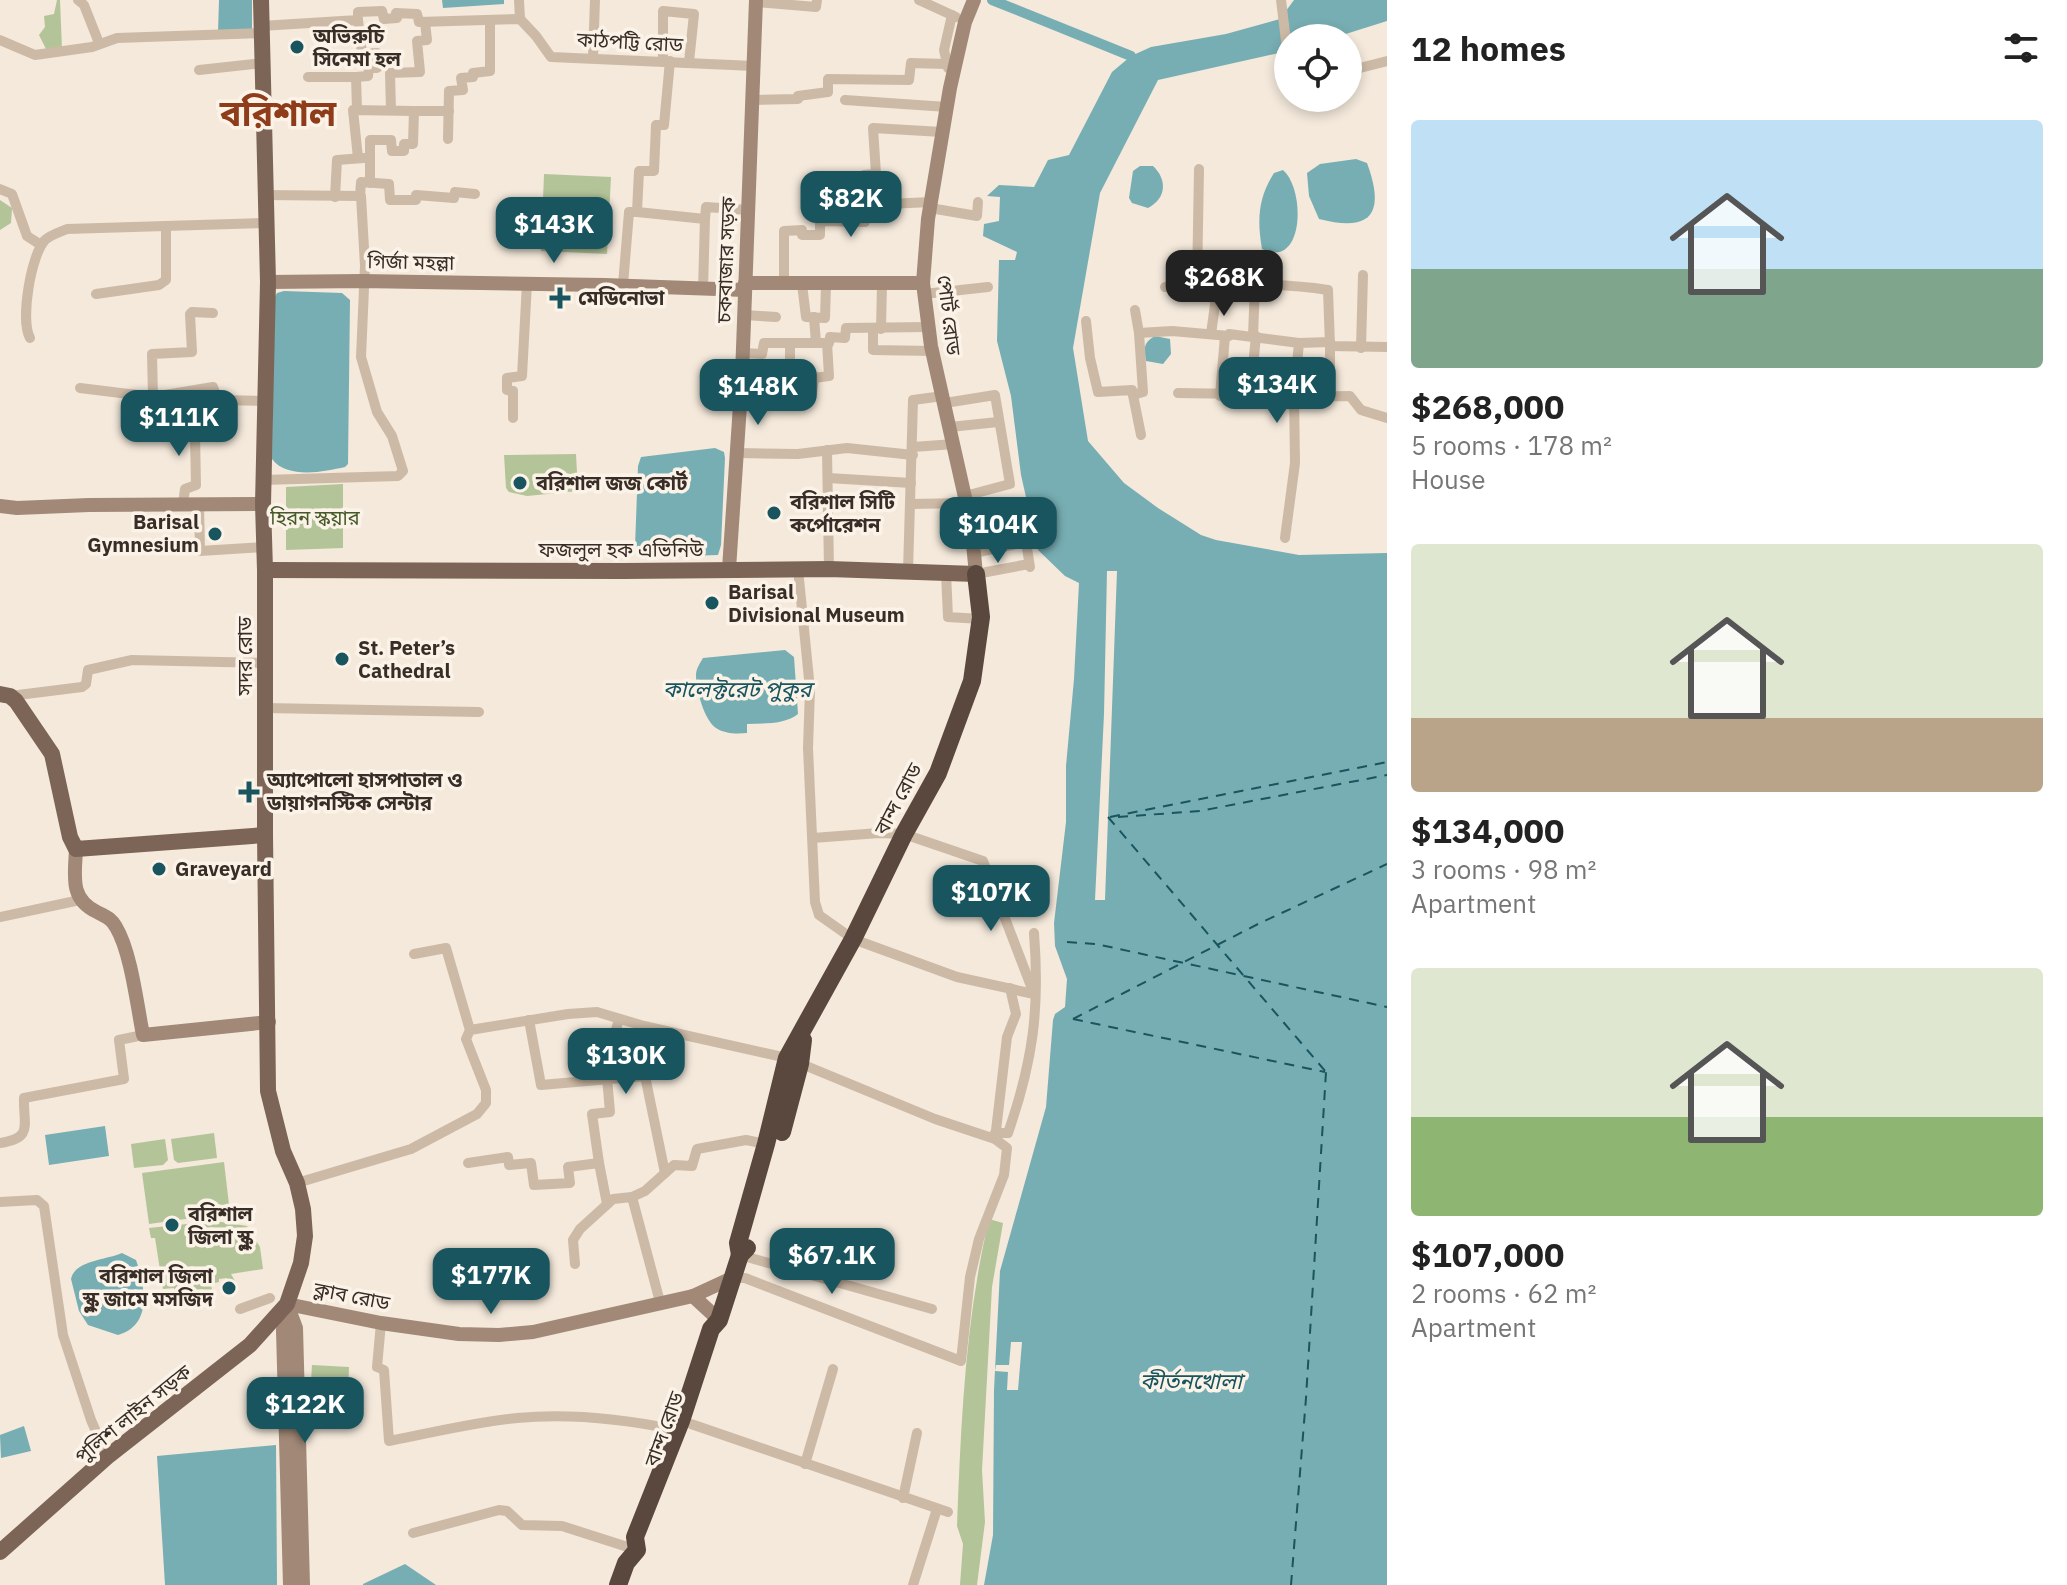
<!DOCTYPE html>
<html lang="en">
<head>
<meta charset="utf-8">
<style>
	:root { --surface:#fff; --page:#f6f6f6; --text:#222; --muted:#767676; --accent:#19555e }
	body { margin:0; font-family:"IBM Plex Sans","Noto Sans Bengali",sans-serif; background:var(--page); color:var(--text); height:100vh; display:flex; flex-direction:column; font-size:30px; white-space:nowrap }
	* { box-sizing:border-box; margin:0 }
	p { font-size:26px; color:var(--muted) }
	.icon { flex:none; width:44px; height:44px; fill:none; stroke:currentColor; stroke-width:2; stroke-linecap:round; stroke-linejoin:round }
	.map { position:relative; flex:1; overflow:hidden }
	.sheet { display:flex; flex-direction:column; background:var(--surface); width:680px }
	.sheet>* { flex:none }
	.fabs { position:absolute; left:1274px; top:24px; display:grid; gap:16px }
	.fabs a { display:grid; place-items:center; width:88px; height:88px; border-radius:50%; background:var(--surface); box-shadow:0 4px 12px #0003; font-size:40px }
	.price { position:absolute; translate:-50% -68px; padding:0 18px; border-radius:16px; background:var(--accent); color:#fff; font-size:26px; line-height:52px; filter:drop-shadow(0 2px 4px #0008) }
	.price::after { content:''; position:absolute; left:50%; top:48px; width:24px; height:18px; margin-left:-12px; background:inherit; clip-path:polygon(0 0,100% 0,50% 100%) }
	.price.active { background:#222; color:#fff }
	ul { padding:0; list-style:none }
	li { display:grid; align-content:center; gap:16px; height:424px; padding:0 24px }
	li span { display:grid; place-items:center; height:248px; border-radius:8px; color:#555 }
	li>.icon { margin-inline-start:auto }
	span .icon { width:144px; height:144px; fill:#fffc; stroke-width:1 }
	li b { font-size:34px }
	h2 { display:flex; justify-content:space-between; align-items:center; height:96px; padding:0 24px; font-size:34px }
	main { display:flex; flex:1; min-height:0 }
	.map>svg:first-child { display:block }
</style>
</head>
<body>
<main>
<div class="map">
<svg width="1387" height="1585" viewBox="0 0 1387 1585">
	<rect width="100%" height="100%" fill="#f4e9db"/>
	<g fill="#b4c499">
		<polygon points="57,0 60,0 62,49 47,51 39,35 45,27 44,16 54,14"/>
		<polygon points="544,174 611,177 607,254 541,251"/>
		<polygon points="0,200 12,208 11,223 0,230"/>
		<polygon points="576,454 578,491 527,496 509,492 506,488 504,455"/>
		<polygon points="343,484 343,548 286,550 286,487"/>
		<polygon points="214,1133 217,1158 178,1163 174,1160 171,1139"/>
		<polygon points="165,1139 168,1160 163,1165 134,1168 131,1144"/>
		<polygon points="224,1162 230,1213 149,1224 142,1173"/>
		<path d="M989 1219 1003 1223 992 1287 982 1470 985 1522 977 1585H960L963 1544 957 1526C961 1423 965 1321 989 1219Z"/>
		<polygon points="215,1221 247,1226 260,1247 263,1269 231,1274 235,1281 229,1283 227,1278 219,1279 219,1282 211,1284 212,1290 175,1296 174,1288 163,1289 155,1238 151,1238 149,1228"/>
		<polygon points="312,1365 349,1367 347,1415 309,1414"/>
	</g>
	<g fill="#77aeb3">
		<polygon points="219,0 252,0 252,31 218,33"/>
		<polygon points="442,0 504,0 504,4 443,8"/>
		<polygon points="1294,0 1387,0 1387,21 1333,38 1288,38 1288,51 1158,80 1100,193 1073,348 1088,441 1124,483 1158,508 1201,535 1216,540 1299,555 1387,553 1387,1585 984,1585 993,1535 994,1390 1000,1271 1046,1107 1053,1020 1055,1014 1065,1007 1067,979 1055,946 1054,923 1066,822 1066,766 1074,679 1079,583 1065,576 1038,550 1021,475 1011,396 997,341 999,260 1015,260 1017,252 983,236 984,224 999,221 1000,197 987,196 999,185 1034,187 1048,160 1069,155 1112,72 1131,56 1151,47 1226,34 1280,19"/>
		<path d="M1356 159 1367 163C1385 212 1373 233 1319 219L1309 196 1307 173 1320 164Z"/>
		<path d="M1140 166H1153C1167 179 1167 198 1148 208L1132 203 1129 198 1133 171Z"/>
		<path d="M1283 170C1306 190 1304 270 1262 249 1257 220 1258 198 1274 173Z"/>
		<path d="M284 291 342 293 350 300 348 464 345 467C323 472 287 479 272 459L273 300 277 293Z"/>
		<path d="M1155 336 1170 339 1171 354 1163 364 1146 361C1144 348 1143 343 1155 336Z"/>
		<polygon points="715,448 724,452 725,458 721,545 718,555 686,556 685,553 670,553 670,557 666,556 665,553 656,553 655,557 639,555 635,547 638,466 641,457"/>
		<path d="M785 650 794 657 798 714C784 725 764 723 747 724V733C737 734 725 734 716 728 704 720 696 689 696 675 696 669 700 663 703 658Z"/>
		<polygon points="105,1126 109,1156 49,1165 45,1135"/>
		<path d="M122 1253 136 1260C145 1286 153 1325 118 1335L88 1325 79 1311 71 1279C75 1260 107 1260 122 1253Z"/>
		<polygon points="24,1426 31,1451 1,1458 0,1435"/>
		<polygon points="276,1445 277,1585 165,1585 157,1456"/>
		<polygon points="405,1564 436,1585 363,1585 363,1584"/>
	</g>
	<g fill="#f4e9db">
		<polygon points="1107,571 1117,571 1105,900 1095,900 1104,714"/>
		<polygon points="1011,1342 1022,1342 1018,1390 1007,1390 1008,1372 995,1371 996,1365 1009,1365"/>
	</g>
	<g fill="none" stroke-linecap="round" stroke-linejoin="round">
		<polyline stroke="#77aeb3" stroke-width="10" points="992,0 1131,56"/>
		<g stroke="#19555e" stroke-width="2" stroke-dasharray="10 8" stroke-linecap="butt">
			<polyline points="1108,817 1326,1072"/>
			<polyline points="1110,817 1387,762"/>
			<polyline points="1118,817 1200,811 1387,775"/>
			<polyline points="1067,942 1096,944 1387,1007"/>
			<polyline points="1073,1019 1258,924 1387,864"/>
			<polyline points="1073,1019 1325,1072"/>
			<polyline points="1291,1585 1306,1398 1326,1072"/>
		</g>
		<g stroke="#cdbaa6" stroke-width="10">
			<polyline points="78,0 84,5 99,43"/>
			<polyline points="519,0 520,19"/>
			<polyline points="919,0 956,17"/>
			<polyline points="1281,0 1288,57"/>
			<polyline points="756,2 816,7 817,0"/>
			<polyline points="261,26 358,20 358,12 382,11 384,19 397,18 396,13 417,14 419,22 520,19 536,36 551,57 754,66"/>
			<polyline points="0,40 35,55 92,47 117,38 261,33"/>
			<polyline points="593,57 595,0"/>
			<polyline points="663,61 663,11 694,14 689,62"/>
			<polyline points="948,68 944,50 952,15"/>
			<polyline points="199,70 262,63"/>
			<polyline points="1348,71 1387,61"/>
			<polyline points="308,77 356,77 357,110"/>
			<polyline points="356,77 368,76 369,68 377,68 377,53 362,54 358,20"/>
			<polyline points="753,100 798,99 798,96 828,92 828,79 909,80 911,63 946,64"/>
			<polyline points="845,100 947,107"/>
			<polyline points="391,110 390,73 420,72 417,41 427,40 425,22"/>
			<polyline points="448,139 449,91 463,90 461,78 473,77 473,73 490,71 490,20"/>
			<polyline points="358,158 353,110 414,111"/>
			<polyline points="370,183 370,140 391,140 392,151 404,151 404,144 413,144 414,111 449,111"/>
			<polyline points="0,189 12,194 27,236 41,245"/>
			<polyline points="360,196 361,182 389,184 390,200 416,200 416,195 454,198 455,192 475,194"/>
			<polyline points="335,197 337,160 364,158"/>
			<polyline points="866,205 864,175 876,174 873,128 942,132"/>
			<polyline points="930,208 977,216 978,202"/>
			<polyline points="637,212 705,219 706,207 748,210"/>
			<polyline points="802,284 806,317 825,318 826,285"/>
			<polyline points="1197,284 1199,169"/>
			<polyline points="623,285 629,212 637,212 639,171 654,171 656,125 664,125 670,61"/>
			<polyline points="784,285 784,231 802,230 802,235 820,235 820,221 865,222 866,205 931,202"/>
			<path d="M1165 287C1219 284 1274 282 1328 290L1330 346 1387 347"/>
			<polyline points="703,290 705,219"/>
			<polyline points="96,294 159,285 166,280 166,226"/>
			<polyline points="924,294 988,287"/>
			<polyline points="1135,310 1139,333 1172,331 1229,336 1229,334 1299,343"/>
			<polyline points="744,315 776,317"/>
			<polyline points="814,317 816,343"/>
			<polyline points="1086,321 1090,358 1098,392 1132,390 1133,395 1143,392 1139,333"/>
			<polyline points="873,328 873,350 932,351"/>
			<polyline points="881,329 882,284"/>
			<polyline points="1211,334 1218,283"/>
			<polyline points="1253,336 1255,285"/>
			<path d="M30 338C20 320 31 255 45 240 50 235 60 232 67 229L265 223"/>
			<polyline points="790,344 790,399 792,400 812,393 814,378 829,376 827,343"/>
			<polyline points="1361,348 1363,275"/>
			<polyline points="743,353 762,354 764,343 829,343 830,337 845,338 846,328 928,327"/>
			<polyline points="80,388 153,397 213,387 218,400 265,401"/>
			<polyline points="1178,393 1294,395 1295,463 1285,538"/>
			<polyline points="1133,395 1141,435"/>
			<polyline points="1294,395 1299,343 1330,342"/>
			<polyline points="1220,396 1225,336"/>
			<polyline points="1250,396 1256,336"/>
			<polyline points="1330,396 1330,346"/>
			<polyline points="153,397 152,354 192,352 190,314 192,312 213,313"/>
			<polyline points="1294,397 1350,396 1361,410 1387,418"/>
			<polyline points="945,403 995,395 1010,484 965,496"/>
			<polyline points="513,418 513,391 507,390 507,378 522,376 527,283"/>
			<polyline points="950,427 998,422"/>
			<polyline points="137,432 195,434 196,485 185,489 183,504"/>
			<polyline points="913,447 954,444"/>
			<polyline points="827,450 829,569"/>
			<polyline points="737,453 798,454 847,448 913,455"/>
			<polyline points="828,478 911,483"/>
			<polyline points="263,480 398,476 403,471 392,436 377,412 361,357 365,266 361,196 264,195"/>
			<polyline points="199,504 200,551 265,547"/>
			<polyline points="910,504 966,503"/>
			<polyline points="974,553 1026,542 1030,567"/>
			<polyline points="798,569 810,689 808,748 815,902 819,915 853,939 957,977 1034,994"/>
			<polyline points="908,571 913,400 943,396"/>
			<polyline points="946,573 948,617 981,619"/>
			<polyline points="976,574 1029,564"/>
			<polyline points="10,696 82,687 86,684 88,670 132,660 265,663"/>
			<polyline points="265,708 479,712"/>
			<polyline points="813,838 879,833 904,834 983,861 1034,994"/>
			<polyline points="0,917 80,900"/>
			<polyline points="414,954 446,948 470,1030"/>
			<polyline points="529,1020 541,1085 645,1076 665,1173"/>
			<path d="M995 1133H1008C1033 1061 1040 1009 1034 933"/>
			<polyline points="995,1139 1007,1037 1016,1014 1010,988"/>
			<path d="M0 1143C34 1138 23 1125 24 1098L124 1079 119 1040 143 1035"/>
			<polyline points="468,1163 508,1157 509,1165 531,1163 534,1185 570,1183 568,1167 599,1163 607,1204"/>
			<polyline points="599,1163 592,1114 610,1112 606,1066 619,1019"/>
			<polyline points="297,1183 411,1149 477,1114 486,1103 486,1090 466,1039 470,1030 568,1014 597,1012 644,1026 787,1058 935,1119 995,1139 1007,1148 1004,1175 979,1239 970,1277 961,1361 745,1278 732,1278"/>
			<polyline points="632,1197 660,1302"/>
			<polyline points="0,1202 37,1200 44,1206 63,1335 91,1420 107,1457"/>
			<polyline points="740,1255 932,1309"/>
			<polyline points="575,1264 573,1240 580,1229 613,1199 632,1197 645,1191 674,1165 692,1166 697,1149 746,1140 766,1144"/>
			<polyline points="240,1309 270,1298"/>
			<path d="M381 1323 377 1367 384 1370 389 1441C431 1433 474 1422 517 1418 571 1413 624 1419 677 1430"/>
			<polyline points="691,1424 948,1512"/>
			<polyline points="805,1464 833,1369"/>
			<polyline points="903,1498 917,1433"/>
			<polyline points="413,1533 499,1510 507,1511 522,1525 562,1526 637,1550"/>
			<polyline points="913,1585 937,1509"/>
		</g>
		<g stroke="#a18877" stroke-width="14">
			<polyline points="974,0 965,22 950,88 928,219 923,283 931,346 971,524 976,574"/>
			<polyline points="268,282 362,281 604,285 745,290"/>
			<polyline points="745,283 923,283"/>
			<polyline points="0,506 17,508 89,505 263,504"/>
			<polyline points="729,569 742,375 756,0"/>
			<path d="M76 849C75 875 69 899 97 912 106 917 111 918 116 927 131 952 137 1005 143 1035L269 1022"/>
			<polyline points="693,1296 719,1320"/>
			<polyline points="287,1304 381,1323 459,1334 499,1335 533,1332 693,1296 732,1278"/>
			<polyline points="287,1304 296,1328 303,1585"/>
			<polyline points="286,1308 283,1330 290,1585"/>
		</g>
		<g stroke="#7c6557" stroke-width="16">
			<polyline points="265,570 624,571 829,569 976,574"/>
			<polyline points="0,694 10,696 16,701 52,754 70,837 76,849 265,835"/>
			<polyline points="0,1552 107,1457 250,1345 287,1304 301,1263 305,1236 303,1209 297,1183 283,1151 268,1091 265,835 265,570 263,504 268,282 261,0"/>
		</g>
		<g stroke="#5a483e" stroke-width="18">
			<polyline points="782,1132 800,1064 803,1040"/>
			<polyline points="740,1255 738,1243 766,1144 787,1058 853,939 904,834 938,773 972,681 981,617 976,574"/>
			<polyline points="618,1585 626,1563 637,1550 635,1537 681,1421 711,1329 719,1320 740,1255 747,1248"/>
		</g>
	</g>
	<g fill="#19555e" stroke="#fbf3e8" stroke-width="3">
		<circle cx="297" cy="47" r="8"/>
		<path d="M556 286h8v8h8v8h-8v8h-8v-8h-8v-8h8z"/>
		<circle cx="520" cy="483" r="8"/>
		<circle cx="774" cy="513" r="8"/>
		<circle cx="215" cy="534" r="8"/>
		<circle cx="712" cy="603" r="8"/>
		<circle cx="342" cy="659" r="8"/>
		<path d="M245 780h8v8h8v8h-8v8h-8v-8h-8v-8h8z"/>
		<circle cx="159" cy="869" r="8"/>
		<circle cx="172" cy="1225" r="8"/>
		<circle cx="229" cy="1288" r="8"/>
	</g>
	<g text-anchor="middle" stroke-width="7" stroke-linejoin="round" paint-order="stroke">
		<g font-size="20" font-weight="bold" fill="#382e27" stroke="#fbf3e8" text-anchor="start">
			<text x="313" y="43">অভিরুচি<tspan x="313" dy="23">সিনেমা হল</tspan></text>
			<text x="578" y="305">মেডিনোভা</text>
			<text x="536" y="490">বরিশাল জজ কোর্ট</text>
			<text x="790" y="509">বরিশাল সিটি<tspan x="790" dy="23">কর্পোরেশন</tspan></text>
			<text x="199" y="529" text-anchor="end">Barisal<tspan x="199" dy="23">Gymnesium</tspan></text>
			<text x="728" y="599">Barisal<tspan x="728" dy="23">Divisional Museum</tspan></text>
			<text x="358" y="655">St. Peter’s<tspan x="358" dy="23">Cathedral</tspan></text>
			<text x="267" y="787">অ্যাপোলো হাসপাতাল ও<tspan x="267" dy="23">ডায়াগনস্টিক সেন্টার</tspan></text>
			<text x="175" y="876">Graveyard</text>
			<text x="188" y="1221">বরিশাল<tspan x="188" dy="23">জিলা স্কুল</tspan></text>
			<text x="213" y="1283" text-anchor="end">বরিশাল জিলা<tspan x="213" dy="23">স্কুল জামে মসজিদ</tspan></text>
		</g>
		<g font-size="20" fill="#382e27" stroke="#fbf3e8">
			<text transform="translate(630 42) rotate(3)" y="7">কাঠপট্টি রোড</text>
			<text transform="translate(726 260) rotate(-88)" y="7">চকবাজার সড়ক</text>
			<text transform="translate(411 262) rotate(1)" y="7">গির্জা মহল্লা</text>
			<text transform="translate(949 315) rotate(83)" y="7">পোর্ট রোড</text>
			<text x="621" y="557">ফজলুল হক এভিনিউ</text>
			<text transform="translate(245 656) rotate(-90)" y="7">সদর রোড</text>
			<text transform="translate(898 799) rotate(-62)" y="7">বান্দ রোড</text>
			<text transform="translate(352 1296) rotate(11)" y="7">ক্লাব রোড</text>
			<text transform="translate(133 1414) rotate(-39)" y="7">পুলিশ লাইন সড়ক</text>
			<text transform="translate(664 1429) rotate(-70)" y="7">বান্দ রোড</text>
		</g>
		<g font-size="20" fill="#455929" stroke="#fbf3e8">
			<text x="315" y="525">হিরন স্কয়ার</text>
		</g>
		<g font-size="22" font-style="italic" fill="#19555e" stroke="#fbf3e8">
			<text x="737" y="697">কালেক্টরেট পুকুর</text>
			<text x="1191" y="1389">কীর্তনখোলা</text>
		</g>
		<g font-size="36" font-weight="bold" fill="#8e3c19" stroke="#fbf3e8">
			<text x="278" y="126">বরিশাল</text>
		</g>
	</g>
</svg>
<div class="fabs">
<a><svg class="icon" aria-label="locate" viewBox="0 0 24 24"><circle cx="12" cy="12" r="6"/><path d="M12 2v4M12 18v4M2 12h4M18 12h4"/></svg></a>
</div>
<b class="price" style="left:851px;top:239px">$82K</b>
<b class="price" style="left:554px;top:265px">$143K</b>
<b class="price active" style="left:1224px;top:318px">$268K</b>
<b class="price" style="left:1277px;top:425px">$134K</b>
<b class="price" style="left:758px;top:427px">$148K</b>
<b class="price" style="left:179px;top:458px">$111K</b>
<b class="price" style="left:998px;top:565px">$104K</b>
<b class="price" style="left:991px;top:933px">$107K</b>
<b class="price" style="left:626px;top:1096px">$130K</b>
<b class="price" style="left:832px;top:1296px">$67.1K</b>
<b class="price" style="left:491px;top:1316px">$177K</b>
<b class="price" style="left:305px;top:1445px">$122K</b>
</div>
<section class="sheet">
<h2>12 homes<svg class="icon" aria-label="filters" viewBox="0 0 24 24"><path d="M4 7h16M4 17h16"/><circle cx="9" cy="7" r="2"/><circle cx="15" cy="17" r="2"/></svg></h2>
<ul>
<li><span style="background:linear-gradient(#bfe0f5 60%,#7fa58c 0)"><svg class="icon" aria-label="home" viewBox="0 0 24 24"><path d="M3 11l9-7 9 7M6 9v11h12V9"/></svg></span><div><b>$268,000</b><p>5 rooms · 178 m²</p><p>House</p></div></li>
<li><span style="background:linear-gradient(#dfe7d0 70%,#b9a48a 0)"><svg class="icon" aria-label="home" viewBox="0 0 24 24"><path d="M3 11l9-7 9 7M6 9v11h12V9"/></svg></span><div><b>$134,000</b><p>3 rooms · 98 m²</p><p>Apartment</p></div></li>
<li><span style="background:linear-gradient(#dfe7d0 60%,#8fb573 0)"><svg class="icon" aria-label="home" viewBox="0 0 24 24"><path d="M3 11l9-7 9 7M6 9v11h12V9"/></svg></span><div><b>$107,000</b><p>2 rooms · 62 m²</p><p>Apartment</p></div></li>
</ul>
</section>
</main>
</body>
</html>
